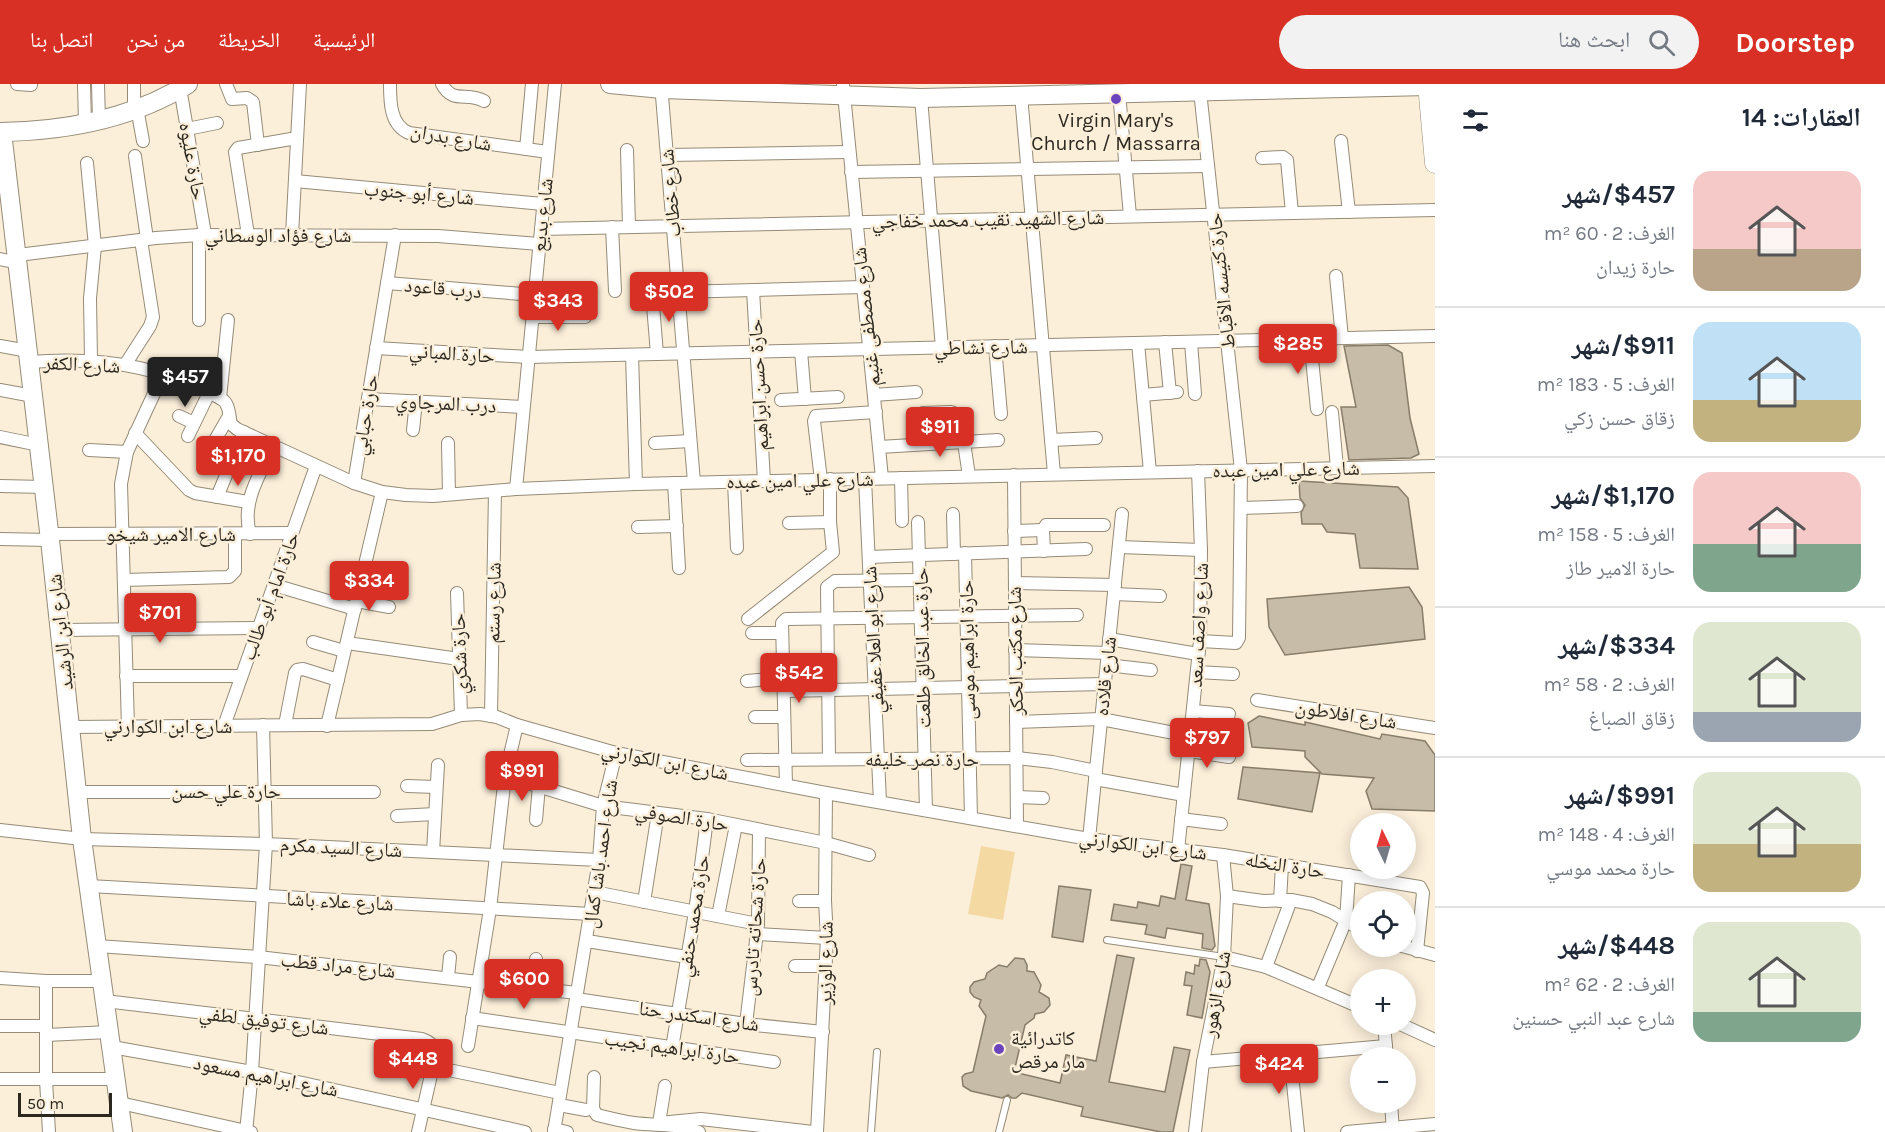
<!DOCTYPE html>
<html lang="ar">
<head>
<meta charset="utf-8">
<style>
	:root { --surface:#fff; --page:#f2f2f3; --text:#1f2937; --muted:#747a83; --line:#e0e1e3; --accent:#d93025 }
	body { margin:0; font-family:Karla,"Noto Naskh Arabic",sans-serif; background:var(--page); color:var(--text); direction:rtl; height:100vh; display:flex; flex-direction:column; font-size:22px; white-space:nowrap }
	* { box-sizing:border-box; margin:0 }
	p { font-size:20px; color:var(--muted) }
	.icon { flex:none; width:33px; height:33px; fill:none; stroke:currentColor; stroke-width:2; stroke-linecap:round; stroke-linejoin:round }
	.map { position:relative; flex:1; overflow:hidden; direction:ltr }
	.sheet { display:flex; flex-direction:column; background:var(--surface); width:450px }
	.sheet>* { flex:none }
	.needle { width:39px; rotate:355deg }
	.fabs { position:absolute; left:1350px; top:729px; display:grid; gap:12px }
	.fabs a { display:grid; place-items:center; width:66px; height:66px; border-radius:50%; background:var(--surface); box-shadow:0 3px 15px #0003; font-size:30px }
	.scale { position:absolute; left:18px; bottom:15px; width:94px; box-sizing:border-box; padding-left:6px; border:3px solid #2c2820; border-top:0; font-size:16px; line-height:21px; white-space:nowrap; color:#2c2820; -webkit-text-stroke:4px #fbefda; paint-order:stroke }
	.price { position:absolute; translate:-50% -51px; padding:0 14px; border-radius:6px; background:var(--accent); color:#fff; font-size:20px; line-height:39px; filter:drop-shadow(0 2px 3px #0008) }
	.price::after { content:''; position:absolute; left:50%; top:36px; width:18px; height:14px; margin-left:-9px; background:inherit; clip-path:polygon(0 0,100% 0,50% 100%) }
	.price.on { background:#222; color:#fff }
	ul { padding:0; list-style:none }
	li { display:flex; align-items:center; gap:18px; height:150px; padding:0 24px }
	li+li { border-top:2px solid var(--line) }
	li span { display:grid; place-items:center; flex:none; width:168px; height:120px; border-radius:18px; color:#555 }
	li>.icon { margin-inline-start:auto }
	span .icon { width:72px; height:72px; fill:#fffc; stroke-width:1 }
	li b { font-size:26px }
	h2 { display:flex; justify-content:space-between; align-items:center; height:72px; padding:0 24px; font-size:26px }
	header { display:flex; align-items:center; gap:36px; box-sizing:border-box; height:84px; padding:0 30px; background:var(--accent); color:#fff }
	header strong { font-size:28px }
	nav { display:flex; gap:33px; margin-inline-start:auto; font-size:21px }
	.search { width:420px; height:54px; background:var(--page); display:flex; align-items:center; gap:15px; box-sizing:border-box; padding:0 21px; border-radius:33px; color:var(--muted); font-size:22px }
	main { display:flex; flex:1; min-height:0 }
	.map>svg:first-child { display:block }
</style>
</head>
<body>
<header>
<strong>Doorstep</strong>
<div class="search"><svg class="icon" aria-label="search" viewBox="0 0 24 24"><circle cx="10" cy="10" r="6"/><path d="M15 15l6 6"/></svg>ابحث هنا</div>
<nav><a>الرئيسية</a><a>الخريطة</a><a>من نحن</a><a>اتصل بنا</a></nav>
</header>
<main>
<section class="sheet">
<h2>العقارات: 14<svg class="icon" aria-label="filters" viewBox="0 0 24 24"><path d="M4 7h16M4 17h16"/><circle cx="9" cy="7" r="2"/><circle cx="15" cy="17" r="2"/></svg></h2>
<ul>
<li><span style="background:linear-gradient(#f6c9c9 65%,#b9a48a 0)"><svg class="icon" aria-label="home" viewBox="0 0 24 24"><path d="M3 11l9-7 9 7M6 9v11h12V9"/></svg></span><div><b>$457/شهر</b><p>الغرف: 2 · 60 m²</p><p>حارة زيدان</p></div></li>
<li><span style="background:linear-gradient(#bfe0f5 65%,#c2b280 0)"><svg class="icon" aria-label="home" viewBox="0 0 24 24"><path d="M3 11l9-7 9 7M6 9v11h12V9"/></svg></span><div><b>$911/شهر</b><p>الغرف: 5 · 183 m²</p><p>زقاق حسن زكي</p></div></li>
<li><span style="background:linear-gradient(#f6c9c9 60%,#7fa58c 0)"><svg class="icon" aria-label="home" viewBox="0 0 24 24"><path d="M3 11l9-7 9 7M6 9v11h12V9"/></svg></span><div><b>$1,170/شهر</b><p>الغرف: 5 · 158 m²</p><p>حارة الامير طاز</p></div></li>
<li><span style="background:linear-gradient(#dfe7d0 75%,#9aa5b1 0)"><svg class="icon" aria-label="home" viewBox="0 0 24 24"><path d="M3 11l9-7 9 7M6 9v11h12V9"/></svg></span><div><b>$334/شهر</b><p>الغرف: 2 · 58 m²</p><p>زقاق الصباغ</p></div></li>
<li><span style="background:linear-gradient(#dfe7d0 60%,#c2b280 0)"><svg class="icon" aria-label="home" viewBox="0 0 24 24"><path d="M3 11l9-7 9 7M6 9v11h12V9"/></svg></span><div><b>$991/شهر</b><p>الغرف: 4 · 148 m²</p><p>حارة محمد موسي</p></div></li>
<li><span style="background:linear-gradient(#dfe7d0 75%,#7fa58c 0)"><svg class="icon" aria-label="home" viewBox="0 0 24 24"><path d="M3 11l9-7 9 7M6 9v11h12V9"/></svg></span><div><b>$448/شهر</b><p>الغرف: 2 · 62 m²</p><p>شارع عبد النبي حسنين</p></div></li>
</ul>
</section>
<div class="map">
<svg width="1435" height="1048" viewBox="0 0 1435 1048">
	<rect width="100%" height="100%" fill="#fbefda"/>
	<polygon fill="#f4d9a3" points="981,762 1015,768 1003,836 968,830"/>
	<g fill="#c7bca7" stroke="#877d69" stroke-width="1.5">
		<polygon points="1388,261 1402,269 1410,334 1419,370 1411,374 1349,376 1341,323 1356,323 1344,262"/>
		<polygon points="1299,397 1398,403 1408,414 1418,485 1360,484 1355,450 1327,448 1322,440 1302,440 1301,429 1305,421 1300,414"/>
		<polygon points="1409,503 1422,523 1425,555 1285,571 1269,543 1267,515"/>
		<polygon points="1259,632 1305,641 1305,638 1380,655 1382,650 1425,657 1435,671 1435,727 1372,725 1366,707 1374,694 1322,690 1305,673 1305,667 1252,663 1248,639"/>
		<polygon points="1243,683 1320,689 1312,728 1238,715"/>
		<polygon points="1181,780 1192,782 1186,816 1209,820 1215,862 1212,866 1202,864 1203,850 1167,844 1165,854 1145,850 1147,841 1111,836 1114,820 1137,824 1138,818 1159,822 1161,812 1175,815"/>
		<polygon points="1059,802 1091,806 1083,858 1052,853"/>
		<polygon points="1117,871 1134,874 1109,998 1165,1008 1174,963 1190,966 1173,1048 1161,1048 1081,1032 1083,1023 1022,1009 1016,1014 1012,1014 1008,1011 1002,1014 971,1007 963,1002 962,993 965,990 973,988 986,932 979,922 981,916 974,913 970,908 970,903 974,898 985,895 987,889 999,881 1007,883 1015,874 1024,875 1027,881 1027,887 1034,888 1041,901 1039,908 1049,914 1050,921 1044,928 1035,930 1034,934 1025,941 1014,988 1060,999 1066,971 1096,977"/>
		<polygon points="1200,875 1206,876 1210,888 1202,934 1187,931 1192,902 1184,901 1186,888 1194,890 1195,881 1199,882"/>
	</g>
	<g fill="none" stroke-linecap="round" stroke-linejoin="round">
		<g stroke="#958b77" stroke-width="8">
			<g id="lane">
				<polyline points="1107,856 1224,873"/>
				<polyline points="871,1048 877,968"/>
				<polyline points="999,1048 1007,1016"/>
			</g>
		</g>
		<g stroke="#958b77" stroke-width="14">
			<g id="street">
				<polyline points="17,0 31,1"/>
				<polyline points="84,0 85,40"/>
				<polyline points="98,0 99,37"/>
				<polyline points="134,0 134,25"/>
				<polyline points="226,0 232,15 247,14 253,18 258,61"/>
				<path d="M390 0C390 18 390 41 409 49L548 68"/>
				<path d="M442 0C453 21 467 7 484 17"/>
				<polyline points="661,0 694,398"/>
				<polyline points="843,0 882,394"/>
				<polyline points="180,4 205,150"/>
				<polyline points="1119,9 1130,132"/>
				<polyline points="1021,11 1054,390"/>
				<polyline points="921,14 942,264"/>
				<polyline points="137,24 143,57"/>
				<polyline points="187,45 217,39"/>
				<polyline points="1341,57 1349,128"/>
				<polyline points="526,65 532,0"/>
				<polyline points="627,66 629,143"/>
				<polyline points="667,71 849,68"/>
				<polyline points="135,72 147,155"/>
				<polyline points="1262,74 1283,73 1287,76 1292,129"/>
				<polyline points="87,79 95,162 90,214 91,276"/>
				<polyline points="851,88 1208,82"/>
				<polyline points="295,97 543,120"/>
				<polyline points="612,143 615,207"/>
				<polyline points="541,145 1435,126"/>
				<polyline points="248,151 235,68 238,64 297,54"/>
				<polyline points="292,151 300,0"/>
				<polyline points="18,171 156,154 199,151 438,152 539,160"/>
				<polyline points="0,175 19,179"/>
				<polyline points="1336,192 1342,254"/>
				<polyline points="387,199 534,211"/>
				<polyline points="753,206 764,397"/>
				<polyline points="678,208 863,203"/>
				<polyline points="652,209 657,270"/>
				<polyline points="532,233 585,233"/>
				<polyline points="199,236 199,151"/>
				<polyline points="1310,255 1317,325"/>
				<polyline points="1165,258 1170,309"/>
				<polyline points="1191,258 1195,310"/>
				<polyline points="1138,259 1150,388"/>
				<polyline points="0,262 28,267"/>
				<polyline points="995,262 1001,330"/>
				<polyline points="376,264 528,273 1435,252"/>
				<polyline points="801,267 805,315"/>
				<polyline points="632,271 636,400"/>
				<path d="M29 278C90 273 150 279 205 307 211 310 221 313 225 318 230 324 229 333 231 340L237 345 354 399 382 408 406 411 433 412 516 405 636 400 1435 382"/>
				<polyline points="125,281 150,242 153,233 141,156"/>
				<polyline points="0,306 33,312"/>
				<polyline points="874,311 916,308"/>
				<polyline points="1143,311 1177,308"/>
				<polyline points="220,314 228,236"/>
				<polyline points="368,315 523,323"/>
				<polyline points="781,316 838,313"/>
				<polyline points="1332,328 1337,384"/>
				<polyline points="923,329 951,328 960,332 969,392"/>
				<polyline points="179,332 194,339"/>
				<polyline points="413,346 416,317"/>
				<polyline points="135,349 189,406 195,409 248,418"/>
				<polyline points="188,352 209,309"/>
				<polyline points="0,353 39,361"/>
				<polyline points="1051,356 1096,354"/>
				<polyline points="214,358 229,332"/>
				<polyline points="448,359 449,410"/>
				<polyline points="655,359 690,357"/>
				<polyline points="879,363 998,356"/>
				<polyline points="89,366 127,368"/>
				<polyline points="1014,391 1017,742"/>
				<polyline points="901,394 902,437"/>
				<polyline points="865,395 880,718"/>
				<polyline points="821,396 814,337 816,332 876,328"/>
				<polyline points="734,398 737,464"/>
				<polyline points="354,399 395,151"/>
				<polyline points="674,399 679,484"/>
				<polyline points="0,402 44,403"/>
				<polyline points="516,405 555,0"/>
				<polyline points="217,413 244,348"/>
				<polyline points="1241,424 1297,422"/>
				<polyline points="953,430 954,470"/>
				<polyline points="918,438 926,726"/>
				<polyline points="789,439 830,438"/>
				<polyline points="638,443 677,442"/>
				<polyline points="1014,447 1043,446"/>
				<polyline points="50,450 292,449"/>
				<path d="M250 450C241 418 260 390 273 362"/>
				<polyline points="0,455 50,456"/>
				<polyline points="1119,463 1201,466"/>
				<polyline points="1044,467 1043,446 1046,441 1104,441"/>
				<polyline points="965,469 971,734"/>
				<polyline points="869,473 1086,465"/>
				<polyline points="124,496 229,493 235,487 235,450"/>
				<polyline points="1015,499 1115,501"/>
				<polyline points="274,501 355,525"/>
				<polyline points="457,509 461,631"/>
				<polyline points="1114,510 1160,512"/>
				<polyline points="357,517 389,523"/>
				<polyline points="748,535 833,468 830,438 830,395"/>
				<polyline points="60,546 259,544"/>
				<polyline points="752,549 782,549"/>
				<polyline points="1109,555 1198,570"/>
				<polyline points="1200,557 1236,559 1239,554 1241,386 1200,7"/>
				<polyline points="313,558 344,567"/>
				<polyline points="347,559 459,575"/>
				<polyline points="1015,566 1108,569"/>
				<polyline points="1107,581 1151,586"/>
				<polyline points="1197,588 1233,590"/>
				<polyline points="126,592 241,592"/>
				<polyline points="747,597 783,594"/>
				<polyline points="784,607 1105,600"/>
				<polyline points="1257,616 1435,644"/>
				<polyline points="1193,627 1229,630"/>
				<polyline points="491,632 495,407"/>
				<polyline points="755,633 784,633"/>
				<polyline points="1016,638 1101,635 1190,652"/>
				<polyline points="285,641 295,589 297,586 303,585 338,596"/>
				<polyline points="224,642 316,382"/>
				<polyline points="327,642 382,408"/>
				<polyline points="70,643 432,640 461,631 480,630 497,633 517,641 616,669 826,709 1089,755 1223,771 1420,803 1423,809 1417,867"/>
				<polyline points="128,643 121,400 127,368 163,290"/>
				<polyline points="1189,667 1229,673"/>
				<polyline points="829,675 827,503 835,497 920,496"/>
				<polyline points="747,676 1017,674 1052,678 1096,687"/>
				<polyline points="505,692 603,722 707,735 826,759 869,771"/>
				<polyline points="1095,695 1184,711"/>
				<polyline points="786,701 782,539 786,535 1077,531"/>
				<polyline points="407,702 436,703"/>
				<polyline points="77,708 374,708"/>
				<polyline points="1017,713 1043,714"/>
				<polyline points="397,732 435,730"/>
				<polyline points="1181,735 1221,740"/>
				<polyline points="536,736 539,702"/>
				<polyline points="0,746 82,755 266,760 599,776"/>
				<polyline points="1089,755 1122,430"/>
				<polyline points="1178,766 1200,557 1201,466 1198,387"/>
				<polyline points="433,768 438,681"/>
				<polyline points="89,802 591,830"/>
				<polyline points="594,808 758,840"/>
				<polyline points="1227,812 1263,817 1291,816 1312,820 1332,828 1360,845"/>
				<polyline points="799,817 825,817"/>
				<polyline points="1280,817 1282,781"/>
				<polyline points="644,818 658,729"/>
				<polyline points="718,832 736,741"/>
				<polyline points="757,850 827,854"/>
				<polyline points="587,857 687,873"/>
				<polyline points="97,862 258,873 577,909"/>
				<polyline points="1402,862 1435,871"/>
				<polyline points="1224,873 1266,883 1360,923"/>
				<polyline points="795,882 826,882"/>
				<polyline points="1266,883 1291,816"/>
				<polyline points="448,893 450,873"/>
				<polyline points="0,894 46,897 102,897"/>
				<polyline points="46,897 46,996 49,1048"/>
				<polyline points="534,903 536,875"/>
				<polyline points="1318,903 1346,836 1349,791"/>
				<polyline points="576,915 746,940 823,948"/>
				<path d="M105 917 422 955C430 958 434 961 436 969L418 1048"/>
				<polyline points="472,934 774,978"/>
				<polyline points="746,940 758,840 759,746"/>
				<polyline points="1384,940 1387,974"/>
				<polyline points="1400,940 1435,956"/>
				<polyline points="0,942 46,942"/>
				<polyline points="46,951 109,948"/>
				<polyline points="468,962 490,825 505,692 517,641"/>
				<polyline points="112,963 252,988 525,1048"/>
				<polyline points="672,964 695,828 707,735"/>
				<polyline points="1290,971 1298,1048"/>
				<polyline points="1203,978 1386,962"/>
				<polyline points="434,983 560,1009"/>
				<path d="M594 993 593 1025 597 1031C609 1034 621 1037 634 1039 656 1042 677 1039 699 1048"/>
				<polyline points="0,995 117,995"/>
				<polyline points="665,1002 659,1039 701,1035 813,1048"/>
				<polyline points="1391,1018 1393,1048"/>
				<polyline points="120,1019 251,1048"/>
				<polyline points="559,1021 586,1026"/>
				<polyline points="554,1045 567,1048"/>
				<polyline points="246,1048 252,988 266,760 263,641"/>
				<polyline points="554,1048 599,776 603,722 616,669"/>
				<polyline points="817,1048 827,854 825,817 826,709"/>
				<polyline points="1195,1048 1203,978 1224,873 1227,812 1223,771"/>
				<polyline points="1347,1048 1435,1040"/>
			</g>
		</g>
		<g stroke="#958b77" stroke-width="20">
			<g id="secondary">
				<polyline points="610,0 662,5 921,14 1428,2"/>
				<path d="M0 48C65 47 132 35 188 0"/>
				<polyline points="2,48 50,456 82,755 123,1048"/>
			</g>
		</g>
		<g stroke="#958b77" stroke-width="21">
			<polyline id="primary" points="1428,0 1435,79"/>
		</g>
		<use href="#lane" stroke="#fff" stroke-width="6"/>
		<use href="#street" stroke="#fff" stroke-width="12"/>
		<use href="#secondary" stroke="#fff" stroke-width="18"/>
		<use href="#primary" stroke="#fff" stroke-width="20"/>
	</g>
	<g fill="#6b45bd" stroke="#fbefda" stroke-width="2">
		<circle cx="1116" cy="15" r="6"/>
		<circle cx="999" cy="965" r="6"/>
	</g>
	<g text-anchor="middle" stroke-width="5" stroke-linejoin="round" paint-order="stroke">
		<g font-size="20" fill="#2c2820" stroke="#fbefda">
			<text x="1116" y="43">Virgin Mary's<tspan x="1116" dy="23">Church / Massarra</tspan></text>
			<text x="1011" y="961" text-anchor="start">كاتدرائية<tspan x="1011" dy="23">مار مرقص</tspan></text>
		</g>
		<g font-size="20" fill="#2c2820" stroke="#fbefda">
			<text transform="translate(451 53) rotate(10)" y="7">شارع بدران</text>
			<text transform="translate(193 77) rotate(80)" y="7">حارة عليوه</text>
			<text transform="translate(419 109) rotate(5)" y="7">شارع أبو جنوب</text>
			<text transform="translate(670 109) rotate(-95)" y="7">شارع خطاب</text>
			<text transform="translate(542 131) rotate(-84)" y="7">شارع بديع</text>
			<text transform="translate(988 135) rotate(-1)" y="7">شارع الشهيد نقيب محمد خفاجي</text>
			<text x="278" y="158">شارع فؤاد الوسطاني</text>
			<text transform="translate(1221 197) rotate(-96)" y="7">حارة كنيسه الاقباط</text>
			<text transform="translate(443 204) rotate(5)" y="7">درب قاعود</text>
			<text transform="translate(866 233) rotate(-96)" y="7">شارع مصطفى غنيم</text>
			<text transform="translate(981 263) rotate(-1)" y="7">شارع نشاطي</text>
			<text transform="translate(452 269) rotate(4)" y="7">حارة المباني</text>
			<text transform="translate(82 280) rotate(3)" y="7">شارع الكفر</text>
			<text transform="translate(758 301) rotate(-93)" y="7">حارة حسن ابراهيم</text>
			<text transform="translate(446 319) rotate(3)" y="7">درب المرجاوي</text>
			<text transform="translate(365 331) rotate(-81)" y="7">حارة حبابي</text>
			<text transform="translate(1286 385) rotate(-1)" y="7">شارع علي امين عبده</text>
			<text transform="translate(800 396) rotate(-1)" y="7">شارع علي امين عبده</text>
			<text x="171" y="457">شارع الامير شيخو</text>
			<text transform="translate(270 512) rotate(-70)" y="7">حارة امام أبو طالب</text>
			<text transform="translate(493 519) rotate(-89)" y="7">شارع رستم</text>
			<text transform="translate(1198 541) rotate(-87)" y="7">شارع واصف سعد</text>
			<text transform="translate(60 548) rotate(-96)" y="7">شارع ابن الرشيد</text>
			<text transform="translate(873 556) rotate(-93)" y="7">شارع ابو العلا عفيفي</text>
			<text transform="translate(922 564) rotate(-91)" y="7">حارة عبد الخالق طلعت</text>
			<text transform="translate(967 566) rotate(-91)" y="7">حارة ابراهيم موسى</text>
			<text transform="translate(1015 567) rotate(-91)" y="7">شارع مكتب الحكر</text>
			<text transform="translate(459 570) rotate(-92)" y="7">حارة شكري</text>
			<text transform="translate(1105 592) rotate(-84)" y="7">شارع قلاده</text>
			<text transform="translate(1346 630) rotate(9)" y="7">شارع افلاطون</text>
			<text x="168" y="649">شارع ابن الكوارني</text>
			<text x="922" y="682">حارة نصر خليفه</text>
			<text transform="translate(665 677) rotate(11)" y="7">شارع ابن الكوارني</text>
			<text x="226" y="714">حارة علي حسن</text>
			<text transform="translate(682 733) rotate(9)" y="7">حارة الصوفي</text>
			<text transform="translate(1143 761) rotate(7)" y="7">شارع ابن الكوارني</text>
			<text transform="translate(341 763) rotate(3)" y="7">شارع السيد مكرم</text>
			<text transform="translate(600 770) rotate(-82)" y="7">شارع احمد باشا كمال</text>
			<text transform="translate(1285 781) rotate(9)" y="7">حارة النخله</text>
			<text transform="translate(340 817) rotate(3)" y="7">شارع علاء باشا</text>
			<text transform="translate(693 832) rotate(-81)" y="7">حارة محمد حنفي</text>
			<text transform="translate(754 843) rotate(-86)" y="7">حارة شحاته تادرس</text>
			<text transform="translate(825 879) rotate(-89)" y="7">شارع الوزير</text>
			<text transform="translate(338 881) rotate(6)" y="7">شارع مراد قطب</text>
			<text transform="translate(1216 910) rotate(-80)" y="7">شارع الزهور</text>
			<text transform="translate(699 932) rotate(8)" y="7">شارع اسكندر حنا</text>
			<text transform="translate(264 936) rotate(7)" y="7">شارع توفيق لطفي</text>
			<text transform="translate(672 963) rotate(8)" y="7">حارة ابراهيم نجيب</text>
			<text transform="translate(266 992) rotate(11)" y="7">شارع ابراهيم مسعود</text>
		</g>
	</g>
</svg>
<div class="fabs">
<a><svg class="needle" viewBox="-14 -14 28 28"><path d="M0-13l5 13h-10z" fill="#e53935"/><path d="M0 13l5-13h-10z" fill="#747a83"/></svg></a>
<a><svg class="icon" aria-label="locate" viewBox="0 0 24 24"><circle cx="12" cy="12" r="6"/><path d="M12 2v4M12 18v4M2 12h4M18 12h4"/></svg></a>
<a>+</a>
<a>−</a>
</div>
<div class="scale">50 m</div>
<b class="price" style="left:669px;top:239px">$502</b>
<b class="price" style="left:558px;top:248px">$343</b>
<b class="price" style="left:1298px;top:291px">$285</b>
<b class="price on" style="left:185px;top:324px">$457</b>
<b class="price" style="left:940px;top:374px">$911</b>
<b class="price" style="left:238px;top:403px">$1,170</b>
<b class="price" style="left:369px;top:528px">$334</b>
<b class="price" style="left:160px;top:560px">$701</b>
<b class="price" style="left:799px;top:620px">$542</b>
<b class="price" style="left:1207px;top:685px">$797</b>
<b class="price" style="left:522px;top:718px">$991</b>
<b class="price" style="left:524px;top:926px">$600</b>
<b class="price" style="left:413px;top:1006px">$448</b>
<b class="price" style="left:1279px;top:1011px">$424</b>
</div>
</main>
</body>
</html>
